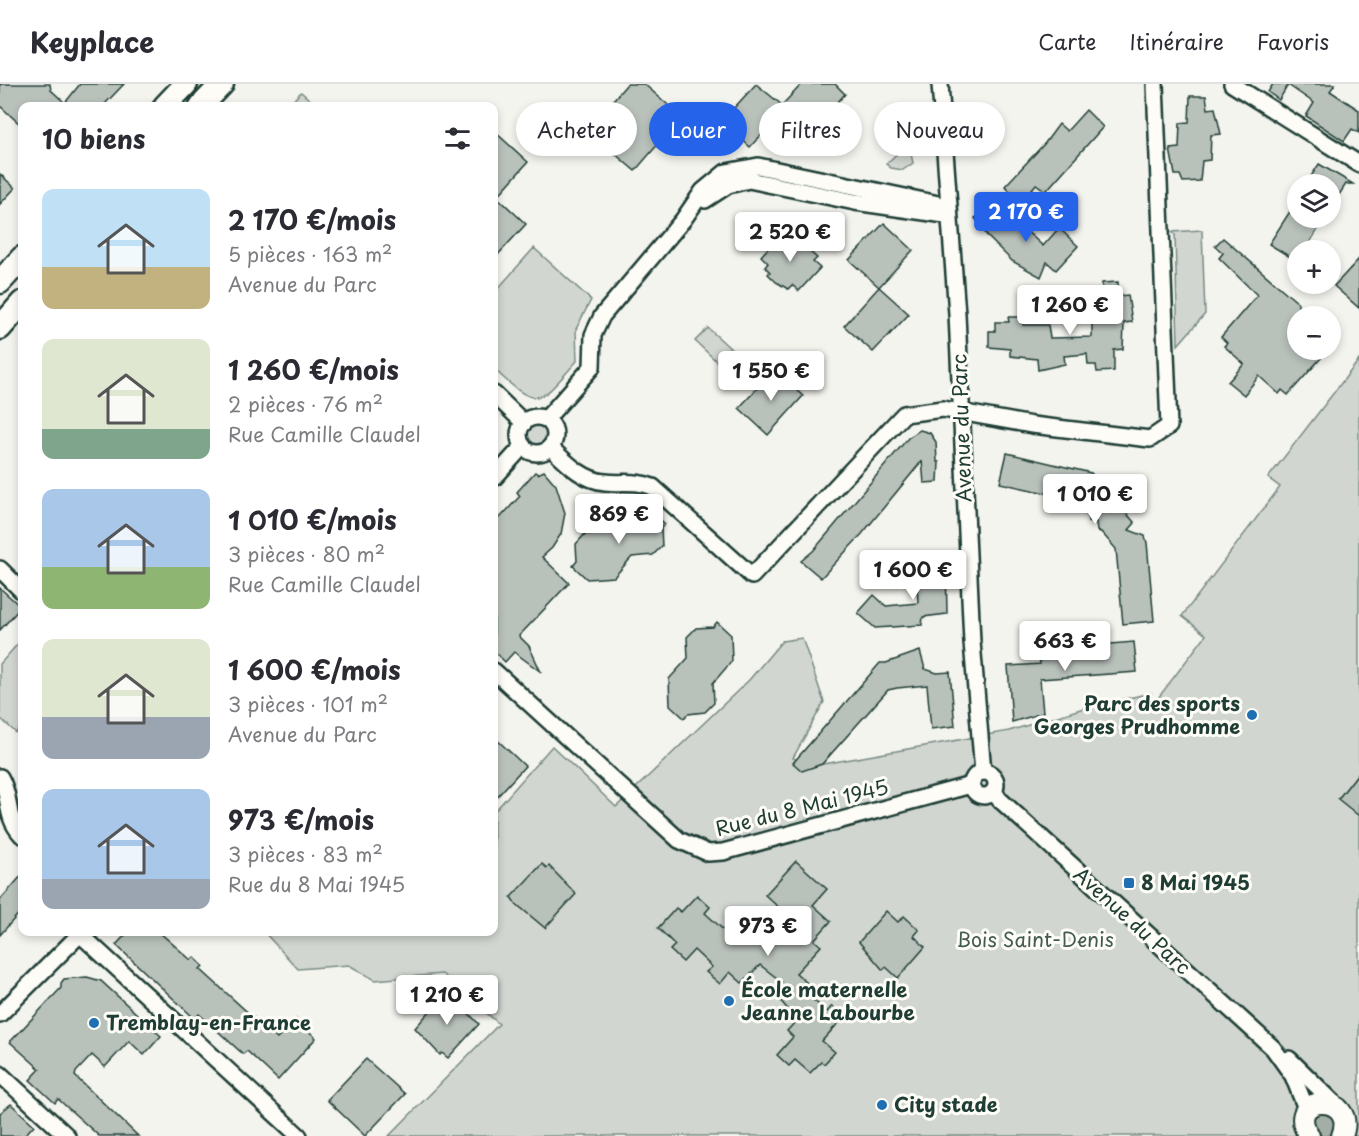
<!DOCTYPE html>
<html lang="fr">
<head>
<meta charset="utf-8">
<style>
	:root { --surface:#fff; --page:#f7f7f7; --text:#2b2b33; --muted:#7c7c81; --line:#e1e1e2; --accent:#2563eb }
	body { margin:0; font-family:"Playpen Sans",sans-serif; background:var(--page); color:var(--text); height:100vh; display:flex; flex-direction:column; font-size:22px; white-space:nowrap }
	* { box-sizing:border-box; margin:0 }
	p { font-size:20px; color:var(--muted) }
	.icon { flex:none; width:33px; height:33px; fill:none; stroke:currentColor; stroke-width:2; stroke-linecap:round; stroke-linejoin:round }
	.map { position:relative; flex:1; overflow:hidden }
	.panel { position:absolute; left:18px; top:18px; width:480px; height:834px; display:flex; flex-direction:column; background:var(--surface); border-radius:12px; box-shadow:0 3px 9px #0003 }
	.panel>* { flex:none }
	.top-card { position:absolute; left:516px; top:18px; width:570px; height:54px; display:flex; gap:12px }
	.tools { position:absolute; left:1287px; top:90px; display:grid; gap:12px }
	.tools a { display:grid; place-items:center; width:54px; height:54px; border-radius:50%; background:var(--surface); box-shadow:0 3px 9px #0003; font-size:30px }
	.price { position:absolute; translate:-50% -51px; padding:0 14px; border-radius:6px; background:#fff; color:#222; font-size:20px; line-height:39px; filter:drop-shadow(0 2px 3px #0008) }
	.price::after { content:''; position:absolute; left:50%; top:36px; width:18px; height:14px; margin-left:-9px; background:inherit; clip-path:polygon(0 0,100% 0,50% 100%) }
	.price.on { background:var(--accent); color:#fff }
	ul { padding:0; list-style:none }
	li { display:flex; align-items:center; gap:18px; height:150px; padding:0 24px }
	li span { display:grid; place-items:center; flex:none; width:168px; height:120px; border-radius:12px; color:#555 }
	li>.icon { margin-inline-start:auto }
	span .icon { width:72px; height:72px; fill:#fffc; stroke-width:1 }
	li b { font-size:26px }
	h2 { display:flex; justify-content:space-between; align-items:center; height:72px; padding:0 24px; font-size:26px }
	.chip { padding:0 21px; border-radius:27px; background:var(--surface); box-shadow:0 3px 9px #0003; font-size:21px; line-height:54px }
	.chip.on { background:var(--accent); color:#fff }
	header { display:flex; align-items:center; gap:36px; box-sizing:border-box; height:84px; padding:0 30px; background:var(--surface); border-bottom:2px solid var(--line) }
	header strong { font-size:28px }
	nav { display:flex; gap:33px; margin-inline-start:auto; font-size:21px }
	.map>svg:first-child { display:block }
</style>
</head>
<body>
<header>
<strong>Keyplace</strong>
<nav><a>Carte</a><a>Itinéraire</a><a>Favoris</a></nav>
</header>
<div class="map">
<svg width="1359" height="1052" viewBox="0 0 1359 1052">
	<rect width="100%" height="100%" fill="#f4f4ef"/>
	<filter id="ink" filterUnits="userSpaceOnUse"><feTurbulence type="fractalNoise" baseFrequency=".0167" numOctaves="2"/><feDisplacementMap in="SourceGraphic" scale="12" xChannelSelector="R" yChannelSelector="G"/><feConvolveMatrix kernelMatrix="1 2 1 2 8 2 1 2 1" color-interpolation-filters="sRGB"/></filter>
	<g filter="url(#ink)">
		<g fill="#d1d6d1" stroke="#788a82" stroke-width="1.5">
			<polygon points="301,8 317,22 288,22"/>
			<polygon points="906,61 910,65 913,79 903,86 891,84 886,80"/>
			<polygon points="1202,146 1205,230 1178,261 1175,151 1172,148"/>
			<path d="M534 164 591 216 576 245 577 277C539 319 539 328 494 285V209Z"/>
			<polygon points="708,244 742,275 729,289 695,257"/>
			<polygon points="1359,276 1359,1052 389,1052 499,940 442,890 375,896 349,881 298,885 264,848 494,848 494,728 552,662 616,723 749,596 782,557 802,554 824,618 793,674 812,682 1009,647 1084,624 1151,609 1152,622 1206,551 1182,532 1280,403 1268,394"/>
			<circle cx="537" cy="351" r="10"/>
			<polygon points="22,555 22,641 16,649 0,634 0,580"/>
		</g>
		<circle fill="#a3aea7" stroke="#6e8179" stroke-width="1.5" cx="1325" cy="1040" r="12"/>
		<g fill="#b9c1bb" stroke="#1f3d34" stroke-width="1.5">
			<polygon points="0,0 50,0 51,6 65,19 80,0 124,0 103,22 22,22 22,42 0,22"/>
			<polygon points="627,0 644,0 689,39 673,59 665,52 635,87 587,46"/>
			<polygon points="756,0 782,21 802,0 835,0 845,10 811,48 786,25 750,63 722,37"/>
			<polygon points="1273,0 1335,0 1330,7 1359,26 1359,49 1352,45 1344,57 1306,32 1314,19 1288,1 1279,16 1268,8"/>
			<polygon points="1190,12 1206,12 1208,25 1215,24 1221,50 1211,51 1210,76 1202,77 1200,97 1183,98 1180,91 1175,91 1170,65 1179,64 1180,39 1189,38"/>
			<polygon points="1086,26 1103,43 1046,107 1036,100 1021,119 1005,102 1045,59 1059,40 1067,47"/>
			<polygon points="494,47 528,78 497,113 526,140 494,175"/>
			<polygon points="1319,80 1353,100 1346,100 1330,125 1330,100 1306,100"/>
			<polygon points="0,90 15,104 0,120"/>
			<polygon points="1298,115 1298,134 1325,134 1305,166 1298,166 1298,178 1269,160"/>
			<polygon points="988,127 1005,128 1043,162 1059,144 1078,162 1056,186 1047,178 1041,193 1012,177 988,153 975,134"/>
			<polygon points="884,139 913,166 879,203 849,176"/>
			<polygon points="782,149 789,156 792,152 817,174 813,178 820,184 799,207 792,201 788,205 776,198 768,190 770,188 765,183 768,179 761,172"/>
			<polygon points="1223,154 1298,219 1298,266 1322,266 1317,271 1321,274 1288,311 1282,306 1279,310 1259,292 1244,311 1228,298 1244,280 1224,262 1227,259 1221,253 1257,211 1219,174 1223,169 1215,162"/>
			<polygon points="1359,175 1359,224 1334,202"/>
			<polygon points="1118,198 1119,212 1128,211 1132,238 1124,239 1123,265 1114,266 1114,287 1097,288 1096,281 1088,281 1087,270 1064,272 1065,280 1038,286 1037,275 1010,272 1010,265 989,263 989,247 995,247 995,238 1009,238 1008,233 1023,233 1023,241 1048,241 1050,254 1092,253 1092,227 1101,227 1102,199"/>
			<polygon points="879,203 909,230 873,268 844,242"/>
			<polygon points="774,286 803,312 768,351 739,324"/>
			<polygon points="920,346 930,349 936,358 937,378 939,378 938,398 924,399 922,377 862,450 821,494 801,477 813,467 908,354"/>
			<polygon points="1007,369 1091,389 1135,439 1129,446 1145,452 1147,459 1154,537 1123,540 1116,465 1101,448 1097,447 1096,438 1088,437 1088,432 1073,415 1000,399"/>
			<polygon points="544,387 556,401 565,429 561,450 552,464 542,473 569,499 519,552 529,562 541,588 514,568 505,578 494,567 494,429 500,434 520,412 517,408 535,388 538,390"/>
			<polygon points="651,427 665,440 661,444 662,462 653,471 632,473 614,493 587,495 573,482 577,477 576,460 585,450 606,449 625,428"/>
			<polygon points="943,473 946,478 947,530 923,533 922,541 875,544 858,529 874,511 886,522 918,519 917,501 926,501 922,476"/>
			<polygon points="0,504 21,523 0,546"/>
			<polygon points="717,538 731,551 732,577 713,599 714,619 705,628 688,630 684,634 670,621 669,595 688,574 687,553 696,544 713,543"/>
			<polygon points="1134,558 1137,588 1040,595 1043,629 1012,638 1008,582 1040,580 1038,566"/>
			<polygon points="920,567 925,585 937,589 950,588 955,642 931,645 927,601 897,604 888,606 822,680 802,687 793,679 880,579 886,579"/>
			<polygon points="494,653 525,682 494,716"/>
			<polygon points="1359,688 1359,732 1338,715"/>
			<polygon points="796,777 827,805 813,821 831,837 814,856 821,862 796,889 815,906 809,912 827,928 832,922 844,933 822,957 835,968 824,980 821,978 810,989 795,976 789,982 777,971 793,953 787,947 797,936 773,908 782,898 760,881 742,899 730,888 720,900 706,888 712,883 694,866 683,878 670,866 675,861 658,844 676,824 681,828 697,811 710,823 705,829 729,851 746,833 767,852 787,831 765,811"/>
			<polygon points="542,780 547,784 549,782 576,810 545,844 515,819 511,813"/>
			<polygon points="22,791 22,826 0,851 0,816"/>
			<polygon points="886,827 898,838 904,832 919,846 914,852 925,863 898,894 886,883 883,886 859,858"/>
			<polygon points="128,848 159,848 191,876 194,873 203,882 200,885 277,955 296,935 316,954 278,996 247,967 243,970 199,930 195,935 116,861"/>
			<polygon points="87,893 101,897 161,952 144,971 129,957 105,983 92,971 76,988 75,992 138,1052 99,1052 58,1015 55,1019 30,996 40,985 10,958 61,904 61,899 64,895"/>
			<polygon points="446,909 452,914 453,913 479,940 448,974 442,969 440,971 415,944"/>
			<polygon points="366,975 405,1010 365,1052 327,1016"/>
			<polygon points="11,1020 34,1041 24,1052 0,1052 0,1029"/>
		</g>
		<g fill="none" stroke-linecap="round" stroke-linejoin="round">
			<g stroke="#1f3d34" stroke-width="20">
				<g id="minor">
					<polyline points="940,0 957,230 972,558 983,688"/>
					<polyline points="1232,0 1359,80"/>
					<polyline points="705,116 728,101 749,96 855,118 945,131"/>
					<polyline points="494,310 524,339"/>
					<circle cx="537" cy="351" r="18"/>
					<polyline points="546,335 592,283 593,251 602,232 683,136 703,107 726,88 758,82 948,122"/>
					<path d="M550 363C566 378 582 396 605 398 622 400 637 396 653 403L752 492 904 330 943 325 1032 341 1150 355 1169 342 1155 0"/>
					<polyline points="494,394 523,362"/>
					<polyline points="0,485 22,507"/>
					<polyline points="494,587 679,756 708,769 723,768 971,701"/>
					<circle cx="984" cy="700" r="12"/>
					<path d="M0 693C13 715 3 731 22 751"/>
					<polyline points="994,707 999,715 1273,964 1293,992 1307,1027"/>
					<polyline points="80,850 299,1052"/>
					<polyline points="0,930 82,848"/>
					<polyline points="1289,975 1334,1019"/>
					<polyline points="0,990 67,1052"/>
				</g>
			</g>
			<g stroke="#1f3d34" stroke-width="24">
				<path id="tertiary" d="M1309 1052C1282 1009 1359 1007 1342 1052"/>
			</g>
			<g stroke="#1f3d34" stroke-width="27">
				<g id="secondary">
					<polyline points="165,22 186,0"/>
					<polyline points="201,22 222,0"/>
					<polyline points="0,198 22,174"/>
					<polyline points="0,244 22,219"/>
				</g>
			</g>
			<use href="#minor" stroke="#fdfcf7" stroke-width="15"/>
			<use href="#tertiary" stroke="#fdfcf7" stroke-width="20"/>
			<use href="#secondary" stroke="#fdfcf7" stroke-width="22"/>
		</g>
	</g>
	<g fill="#1f6fb2" stroke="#fdfcf7" stroke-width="2">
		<circle cx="1252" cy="631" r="6"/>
		<rect x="1123" y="793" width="12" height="12" rx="3"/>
		<circle cx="729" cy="917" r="6"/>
		<circle cx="94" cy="939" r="6"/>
		<circle cx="882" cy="1021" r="6"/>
	</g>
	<g text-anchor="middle" stroke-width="6" stroke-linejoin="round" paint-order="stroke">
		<g font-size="20" fill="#1f3d34" stroke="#fdfcf7">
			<text transform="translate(962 344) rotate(-92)" y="7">Avenue du Parc</text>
			<text transform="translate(802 724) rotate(-14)" y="7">Rue du 8 Mai 1945</text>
			<text transform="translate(1132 837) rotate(42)" y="7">Avenue du Parc</text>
		</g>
		<g font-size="20" font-weight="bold" fill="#1f3d34" stroke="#fdfcf7" text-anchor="start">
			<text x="1240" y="627" text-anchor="end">Parc des sports<tspan x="1240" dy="23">Georges Prudhomme</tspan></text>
			<text x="1141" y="806">8 Mai 1945</text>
			<text x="741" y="913">École maternelle<tspan x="741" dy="23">Jeanne Labourbe</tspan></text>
			<text x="106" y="946">Tremblay-en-France</text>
			<text x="894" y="1028">City stade</text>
		</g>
		<g font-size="20" fill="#435c53" stroke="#fdfcf7">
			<text x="1035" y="863">Bois Saint-Denis</text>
		</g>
	</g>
</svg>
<div class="tools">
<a><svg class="icon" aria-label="layers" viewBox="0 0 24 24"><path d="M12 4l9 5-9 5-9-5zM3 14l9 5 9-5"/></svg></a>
<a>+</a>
<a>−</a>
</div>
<b class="price on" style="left:1026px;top:159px">2 170 €</b>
<b class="price" style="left:790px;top:179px">2 520 €</b>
<b class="price" style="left:1070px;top:252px">1 260 €</b>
<b class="price" style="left:771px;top:318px">1 550 €</b>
<b class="price" style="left:1095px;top:441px">1 010 €</b>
<b class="price" style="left:619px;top:461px">869 €</b>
<b class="price" style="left:913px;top:517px">1 600 €</b>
<b class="price" style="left:1065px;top:588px">663 €</b>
<b class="price" style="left:768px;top:873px">973 €</b>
<b class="price" style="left:447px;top:942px">1 210 €</b>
<div class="top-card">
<a class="chip">Acheter</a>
<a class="chip on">Louer</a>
<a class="chip">Filtres</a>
<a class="chip">Nouveau</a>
</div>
<section class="panel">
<h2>10 biens<svg class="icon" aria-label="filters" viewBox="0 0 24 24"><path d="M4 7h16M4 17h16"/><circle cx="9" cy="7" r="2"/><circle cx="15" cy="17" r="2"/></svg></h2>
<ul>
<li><span style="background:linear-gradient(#bfe0f5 65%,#c2b280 0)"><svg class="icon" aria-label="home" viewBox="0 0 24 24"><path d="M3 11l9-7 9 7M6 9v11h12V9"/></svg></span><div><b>2 170 €/mois</b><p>5 pièces · 163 m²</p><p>Avenue du Parc</p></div></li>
<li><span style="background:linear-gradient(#dfe7d0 75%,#7fa58c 0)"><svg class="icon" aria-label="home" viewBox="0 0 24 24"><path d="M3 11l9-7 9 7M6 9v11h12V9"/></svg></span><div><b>1 260 €/mois</b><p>2 pièces · 76 m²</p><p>Rue Camille Claudel</p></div></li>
<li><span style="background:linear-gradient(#a9c7e8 65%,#8fb573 0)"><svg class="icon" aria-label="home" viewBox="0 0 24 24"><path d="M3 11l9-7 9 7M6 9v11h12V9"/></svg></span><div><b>1 010 €/mois</b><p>3 pièces · 80 m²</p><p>Rue Camille Claudel</p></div></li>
<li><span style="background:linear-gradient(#dfe7d0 65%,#9aa5b1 0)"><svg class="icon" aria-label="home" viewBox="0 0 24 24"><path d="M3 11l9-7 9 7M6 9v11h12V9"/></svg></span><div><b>1 600 €/mois</b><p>3 pièces · 101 m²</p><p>Avenue du Parc</p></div></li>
<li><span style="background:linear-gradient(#a9c7e8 75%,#9aa5b1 0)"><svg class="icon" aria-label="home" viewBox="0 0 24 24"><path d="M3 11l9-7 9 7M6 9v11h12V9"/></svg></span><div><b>973 €/mois</b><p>3 pièces · 83 m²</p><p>Rue du 8 Mai 1945</p></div></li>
</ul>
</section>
</div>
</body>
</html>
